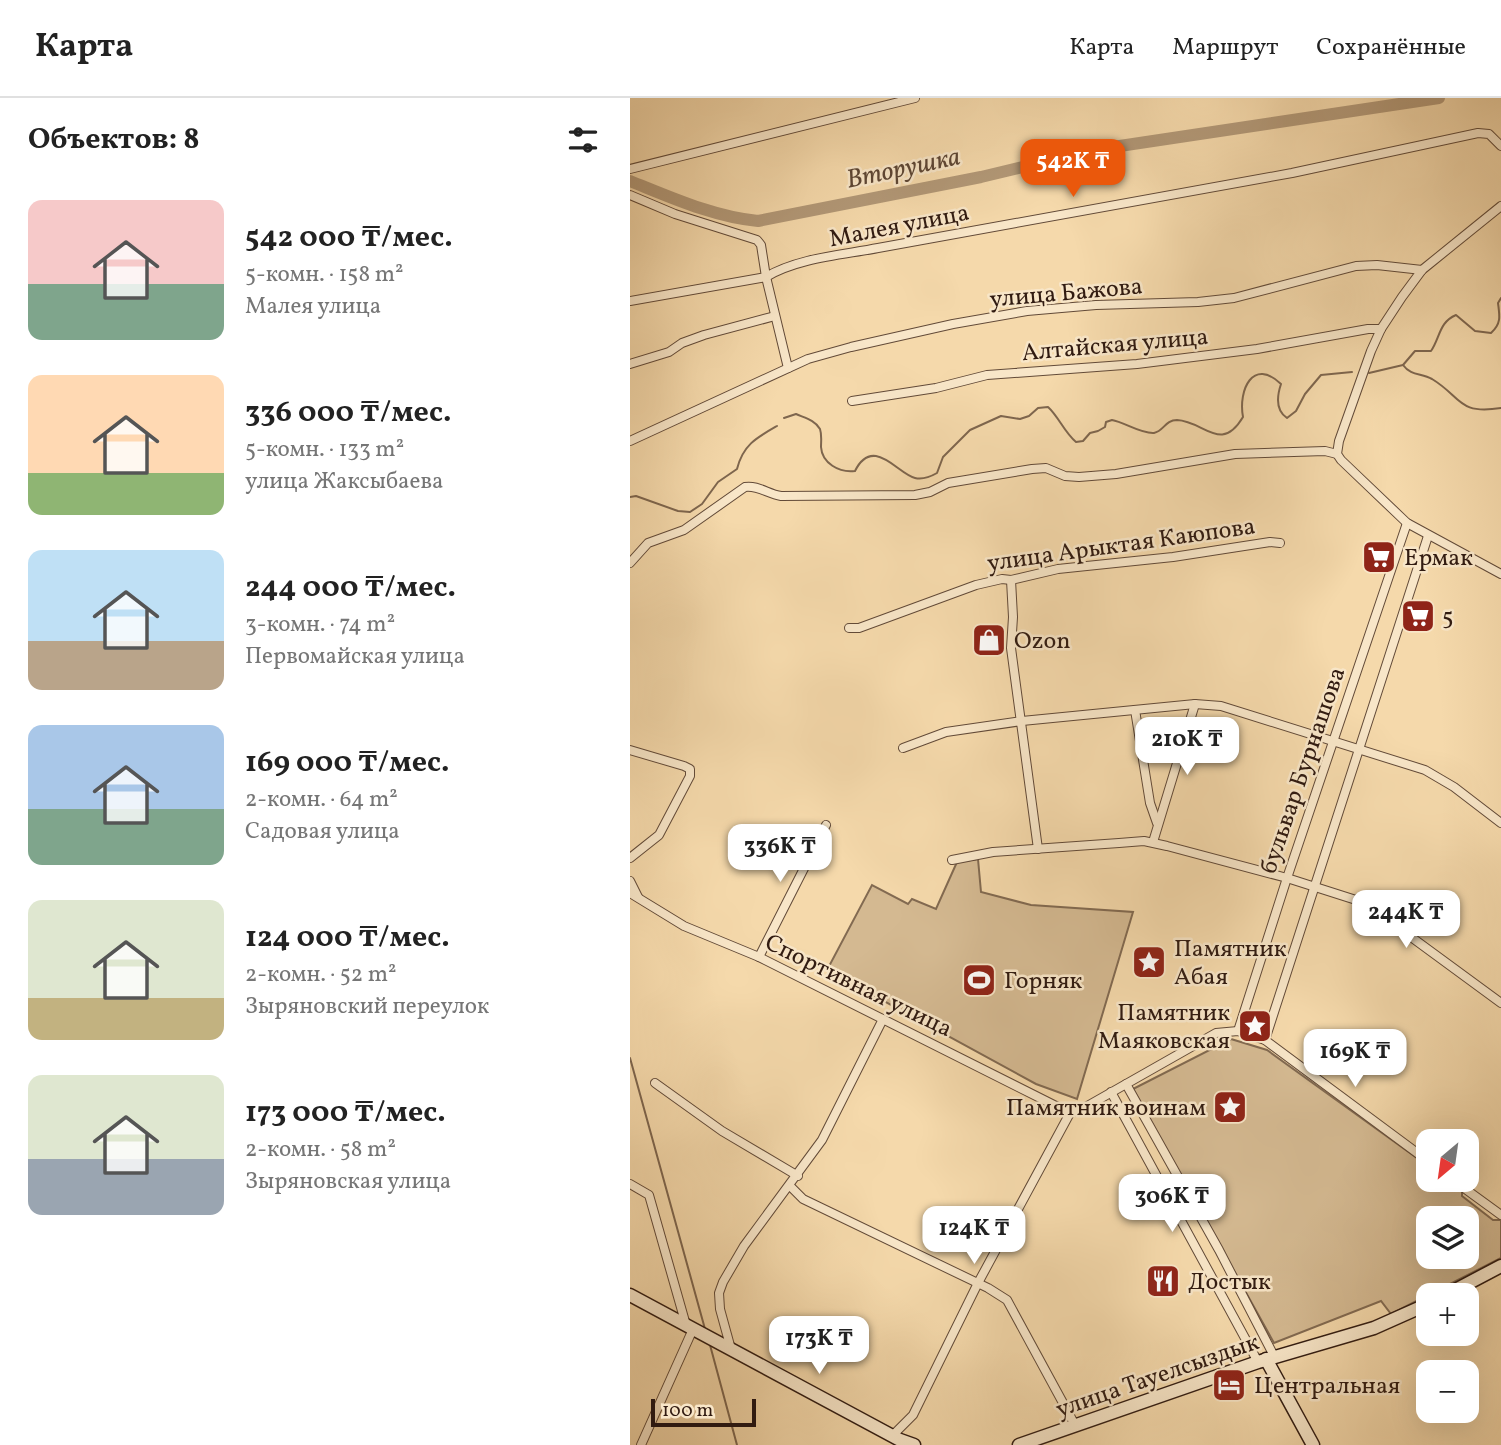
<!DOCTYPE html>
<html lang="ru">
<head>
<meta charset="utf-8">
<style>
	:root { --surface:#fff; --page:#f6f6f6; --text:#222; --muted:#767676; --line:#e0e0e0; --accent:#ea580c }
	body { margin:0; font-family:Vollkorn,serif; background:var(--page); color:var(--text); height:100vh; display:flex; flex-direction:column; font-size:26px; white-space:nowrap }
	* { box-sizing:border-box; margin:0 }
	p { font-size:23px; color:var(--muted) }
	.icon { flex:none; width:38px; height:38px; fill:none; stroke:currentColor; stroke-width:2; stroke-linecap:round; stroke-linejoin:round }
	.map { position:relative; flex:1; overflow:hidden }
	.side { display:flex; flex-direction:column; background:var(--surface); width:630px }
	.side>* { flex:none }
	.needle { width:46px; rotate:209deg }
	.buttons { position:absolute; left:786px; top:1031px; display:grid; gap:14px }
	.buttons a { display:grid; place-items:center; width:63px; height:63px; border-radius:14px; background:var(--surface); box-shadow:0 7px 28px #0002; font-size:35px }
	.scale { position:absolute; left:21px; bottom:18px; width:105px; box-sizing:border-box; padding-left:7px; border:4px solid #311b11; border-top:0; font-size:19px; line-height:24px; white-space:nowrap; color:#311b11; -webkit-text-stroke:5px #f8e6c8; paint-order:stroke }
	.price { position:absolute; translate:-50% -60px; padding:0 16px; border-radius:14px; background:#fff; color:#222; font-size:23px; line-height:46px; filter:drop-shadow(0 2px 4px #0008) }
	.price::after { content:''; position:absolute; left:50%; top:42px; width:21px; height:16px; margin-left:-10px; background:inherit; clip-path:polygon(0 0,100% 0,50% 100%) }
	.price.selected { background:var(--accent); color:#fff }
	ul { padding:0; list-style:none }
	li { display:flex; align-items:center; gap:21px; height:175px; padding:0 28px }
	li span { display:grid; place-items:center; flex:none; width:196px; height:140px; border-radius:14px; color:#555 }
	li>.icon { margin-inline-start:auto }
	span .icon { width:84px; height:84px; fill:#fffc; stroke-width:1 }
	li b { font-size:30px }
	h2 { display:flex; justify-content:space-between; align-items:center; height:84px; padding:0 28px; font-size:30px }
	header { display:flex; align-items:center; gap:42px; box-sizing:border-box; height:98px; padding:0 35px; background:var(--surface); border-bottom:2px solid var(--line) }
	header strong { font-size:33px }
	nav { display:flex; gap:38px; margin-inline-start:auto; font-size:24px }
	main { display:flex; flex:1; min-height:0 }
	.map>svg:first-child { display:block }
</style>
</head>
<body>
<header>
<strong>Карта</strong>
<nav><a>Карта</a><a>Маршрут</a><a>Сохранённые</a></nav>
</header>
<main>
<section class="side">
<h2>Объектов: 8<svg class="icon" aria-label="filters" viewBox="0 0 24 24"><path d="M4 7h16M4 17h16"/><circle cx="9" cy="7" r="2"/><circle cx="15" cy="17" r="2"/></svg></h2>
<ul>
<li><span style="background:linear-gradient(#f6c9c9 60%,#7fa58c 0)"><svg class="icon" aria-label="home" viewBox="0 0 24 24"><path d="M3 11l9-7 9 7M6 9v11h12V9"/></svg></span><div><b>542 000 ₸/мес.</b><p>5-комн. · 158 m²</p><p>Малея улица</p></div></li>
<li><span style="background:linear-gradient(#ffd9b3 70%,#8fb573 0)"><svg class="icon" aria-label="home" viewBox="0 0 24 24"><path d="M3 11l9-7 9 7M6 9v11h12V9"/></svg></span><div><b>336 000 ₸/мес.</b><p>5-комн. · 133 m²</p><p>улица Жаксыбаева</p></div></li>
<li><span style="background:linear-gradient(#bfe0f5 65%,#b9a48a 0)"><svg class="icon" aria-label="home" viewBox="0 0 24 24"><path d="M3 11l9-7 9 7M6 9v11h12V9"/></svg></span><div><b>244 000 ₸/мес.</b><p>3-комн. · 74 m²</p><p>Первомайская улица</p></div></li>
<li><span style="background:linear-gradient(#a9c7e8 60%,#7fa58c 0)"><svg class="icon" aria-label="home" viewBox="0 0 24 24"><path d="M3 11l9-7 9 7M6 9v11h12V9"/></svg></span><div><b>169 000 ₸/мес.</b><p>2-комн. · 64 m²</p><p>Садовая улица</p></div></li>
<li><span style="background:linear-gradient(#dfe7d0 70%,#c2b280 0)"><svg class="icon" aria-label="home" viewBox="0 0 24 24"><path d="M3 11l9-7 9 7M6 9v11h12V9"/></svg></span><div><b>124 000 ₸/мес.</b><p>2-комн. · 52 m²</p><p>Зыряновский переулок</p></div></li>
<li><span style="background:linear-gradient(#dfe7d0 60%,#9aa5b1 0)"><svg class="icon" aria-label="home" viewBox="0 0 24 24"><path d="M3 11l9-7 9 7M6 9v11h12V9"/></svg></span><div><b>173 000 ₸/мес.</b><p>2-комн. · 58 m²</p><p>Зыряновская улица</p></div></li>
</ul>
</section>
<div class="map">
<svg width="871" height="1347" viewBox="0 0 871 1347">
	<rect width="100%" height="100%" fill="#f5d9ab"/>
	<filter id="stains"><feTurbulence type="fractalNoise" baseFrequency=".00286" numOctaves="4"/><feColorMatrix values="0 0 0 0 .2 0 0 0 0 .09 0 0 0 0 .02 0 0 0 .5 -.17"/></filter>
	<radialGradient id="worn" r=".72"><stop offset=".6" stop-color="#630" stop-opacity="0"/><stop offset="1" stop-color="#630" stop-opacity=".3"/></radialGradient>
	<g fill="#d4b991" stroke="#826a51" stroke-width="2" fill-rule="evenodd">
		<polygon points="348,761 351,794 401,807 503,814 447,1001 406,986 197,872 242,787 278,806 282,801 306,811 327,764"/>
		<path d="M601 941 637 952 798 1068V1082H816L832 1093V1098L863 1122H871V1160L761 1216 751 1203 644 1245 503 991ZM798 1120H836V1158H798Z"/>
	</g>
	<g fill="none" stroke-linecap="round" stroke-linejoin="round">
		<g stroke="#7e664e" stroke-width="2">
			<path d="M773 267C781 278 791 275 802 281 832 299 827 317 871 310"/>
			<path d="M739 275 773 267 785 253H801C810 240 809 224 826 217L845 233 861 235C871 226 870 219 868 205L871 200"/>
			<path d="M154 320 166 316C175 320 185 322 190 331 192 337 191 343 191 349 192 365 209 375 225 373 243 337 268 376 285 380 293 382 300 379 307 375L313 359 340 332 371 318 390 321 399 318 408 310 418 309C429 319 434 334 446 344L453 343 460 335 468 333 475 329 476 324 482 322C494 324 511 336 524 335 534 333 535 322 547 322 574 323 591 356 613 319 608 292 623 259 651 286 647 298 645 312 657 320L666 313 675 296 691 277 722 274"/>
			<path d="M0 399 6 398 48 413 60 414 72 406 88 384 107 371C113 347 126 340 147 328"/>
			<polyline points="0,960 75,1231"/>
			<polyline points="80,1247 107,1347"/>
		</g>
		<path stroke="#b29877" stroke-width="12" d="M0 83C40 99 84 119 128 123L351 79 463 52 809 0"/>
		<g stroke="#624a38" stroke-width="10">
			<g id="street">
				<polyline points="0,71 285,0"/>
				<polyline points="0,97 45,116 127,142 131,147 136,179 158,270"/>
				<polyline points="871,108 792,172 772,199 751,231 741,253 709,343 707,356 711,362 777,425 871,476"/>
				<path d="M0 203 136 179C168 160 212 157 248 150L662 75 848 35 859 36 871 48"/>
				<polyline points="0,266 39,254 52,245 74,237 145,218"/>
				<polyline points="222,303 306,290 357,277 507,266 627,251 738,231 751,231"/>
				<polyline points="0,343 178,261 221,249 323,226 397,213 466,207 568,204 604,200 726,168 747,167 792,172"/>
				<path d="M0 465 18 445 54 432 115 389C128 387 138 396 151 398L285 397 300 394 318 385 402 371 416 370 435 378 449 379 486 376 605 356 695 353 707 356"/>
				<polyline points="381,482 383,519 381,550 408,751"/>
				<polyline points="219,530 229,530 346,487 372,481 381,482 428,471 543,459 640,444 650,445"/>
				<polyline points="505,612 520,705 527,725"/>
				<polyline points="273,650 316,634 392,623 565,606 591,608 795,672 824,689 871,725"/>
				<polyline points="0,652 54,668 60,671 60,678 29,737 0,760"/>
				<polyline points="523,744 565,606"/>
				<polyline points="322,762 363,754 489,745 514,743 537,748 657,780 726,802 758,822 871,905"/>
				<polyline points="0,783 8,799"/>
				<polyline points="0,795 54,828 129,859 440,1015"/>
				<polyline points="129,859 196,727"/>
				<polyline points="608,933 657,780 777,425"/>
				<polyline points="635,942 798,438"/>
				<polyline points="25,985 92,1033 168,1078"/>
				<polyline points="496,986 589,1152 644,1258"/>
				<polyline points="481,994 628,1264"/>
				<polyline points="440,1015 452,1011 586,935 608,933 635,942 798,1063"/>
				<polyline points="823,1082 871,1117"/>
				<polyline points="0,1086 19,1097 56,1227"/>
				<polyline points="160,1088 173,1101 358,1190 377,1202 445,1327"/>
				<polyline points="101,1251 90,1211 89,1195 93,1184 114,1148 192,1042 253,921"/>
				<polyline points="263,1337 283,1317 348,1185 440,1015"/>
				<polyline points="11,1347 63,1231"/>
			</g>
		</g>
		<g stroke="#311b11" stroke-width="15">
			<g id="secondary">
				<polyline points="0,1197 270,1342 284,1347"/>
				<polyline points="816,1197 871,1168"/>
				<polyline points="636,1261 683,1347"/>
				<polyline points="389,1347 628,1264 744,1230 798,1206"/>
			</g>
		</g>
		<use href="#street" stroke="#f8e6c8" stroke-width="8"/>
		<use href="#secondary" stroke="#f8e6c8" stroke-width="12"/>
	</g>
	<defs>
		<g id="supermarket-square" transform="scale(1.75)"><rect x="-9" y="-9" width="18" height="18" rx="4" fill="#8f2418" stroke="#f8e6c8"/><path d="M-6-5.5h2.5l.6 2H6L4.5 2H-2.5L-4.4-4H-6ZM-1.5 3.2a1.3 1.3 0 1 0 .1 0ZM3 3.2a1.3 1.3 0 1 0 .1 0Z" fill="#fff"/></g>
		<g id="shop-square" transform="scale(1.75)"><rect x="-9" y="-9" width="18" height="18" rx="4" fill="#8f2418" stroke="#f8e6c8"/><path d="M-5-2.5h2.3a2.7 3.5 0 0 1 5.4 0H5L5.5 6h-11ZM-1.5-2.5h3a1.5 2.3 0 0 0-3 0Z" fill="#fff"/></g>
		<g id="sight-square" transform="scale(1.75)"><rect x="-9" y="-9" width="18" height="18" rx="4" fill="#8f2418" stroke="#f8e6c8"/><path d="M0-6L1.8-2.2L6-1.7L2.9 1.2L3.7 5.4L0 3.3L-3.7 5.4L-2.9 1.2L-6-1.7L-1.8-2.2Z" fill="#fff"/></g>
		<g id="stadium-square" transform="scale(1.75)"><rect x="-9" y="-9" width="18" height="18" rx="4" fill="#8f2418" stroke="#f8e6c8"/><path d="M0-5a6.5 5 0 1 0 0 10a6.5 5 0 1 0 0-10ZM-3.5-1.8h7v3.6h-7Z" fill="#fff"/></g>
		<g id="restaurant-square" transform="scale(1.75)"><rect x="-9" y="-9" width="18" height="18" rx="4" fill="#8f2418" stroke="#f8e6c8"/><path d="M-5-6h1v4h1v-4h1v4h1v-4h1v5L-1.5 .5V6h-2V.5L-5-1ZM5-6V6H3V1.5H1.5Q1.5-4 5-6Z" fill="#fff"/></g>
		<g id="hotel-square" transform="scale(1.75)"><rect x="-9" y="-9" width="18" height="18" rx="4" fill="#8f2418" stroke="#f8e6c8"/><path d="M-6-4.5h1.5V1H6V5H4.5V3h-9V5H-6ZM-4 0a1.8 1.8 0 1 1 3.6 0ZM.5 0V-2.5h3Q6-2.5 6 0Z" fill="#fff"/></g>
	</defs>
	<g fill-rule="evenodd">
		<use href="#supermarket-square" x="749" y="459"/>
		<use href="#supermarket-square" x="788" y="518"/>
		<use href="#shop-square" x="359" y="542"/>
		<use href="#sight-square" x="519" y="864"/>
		<use href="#stadium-square" x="349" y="882"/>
		<use href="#sight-square" x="625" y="928"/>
		<use href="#sight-square" x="600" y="1009"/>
		<use href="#restaurant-square" x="533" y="1183"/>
		<use href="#hotel-square" x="599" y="1287"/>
	</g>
	<g text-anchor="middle" stroke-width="5" stroke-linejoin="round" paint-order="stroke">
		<g font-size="24" fill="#311b11" stroke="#f8e6c8">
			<text transform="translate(269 127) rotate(-11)" y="8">Малея улица</text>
			<text transform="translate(436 194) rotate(-5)" y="8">улица Бажова</text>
			<text transform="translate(485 246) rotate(-5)" y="8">Алтайская улица</text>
			<text transform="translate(491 446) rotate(-8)" y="8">улица Арыктая Каюпова</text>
			<text transform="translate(672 672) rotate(-71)" y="8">бульвар Бурнашова</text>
			<text transform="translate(229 887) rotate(26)" y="8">Спортивная улица</text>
			<text transform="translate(527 1277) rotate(-19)" y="8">улица Тауелсыздык</text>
		</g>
		<g font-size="24" fill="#311b11" stroke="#f8e6c8" text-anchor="start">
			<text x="774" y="467">Ермак</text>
			<text x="812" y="526">5</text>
			<text x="384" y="550">Ozon</text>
			<text x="544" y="858">Памятник<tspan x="544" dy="28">Абая</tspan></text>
			<text x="374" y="890">Горняк</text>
			<text x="600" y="922" text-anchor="end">Памятник<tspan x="600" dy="28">Маяковская</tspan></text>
			<text x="576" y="1017" text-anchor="end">Памятник воинам</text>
			<text x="558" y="1191">Достык</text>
			<text x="624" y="1295">Центральная</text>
		</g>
		<g font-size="26" font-style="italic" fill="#5e4735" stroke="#f8e6c8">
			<text transform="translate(273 69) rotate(-12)" y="9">Вторушка</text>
		</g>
	</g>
	<rect width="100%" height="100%" filter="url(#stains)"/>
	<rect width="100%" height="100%" fill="url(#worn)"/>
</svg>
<div class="buttons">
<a><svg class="needle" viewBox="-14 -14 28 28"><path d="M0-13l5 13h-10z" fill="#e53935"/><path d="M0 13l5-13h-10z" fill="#767676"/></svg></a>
<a><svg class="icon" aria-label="layers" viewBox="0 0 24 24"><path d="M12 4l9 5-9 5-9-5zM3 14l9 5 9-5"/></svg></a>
<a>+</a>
<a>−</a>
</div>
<div class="scale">100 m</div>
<b class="price selected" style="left:443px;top:101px">542K ₸</b>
<b class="price" style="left:557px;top:679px">210K ₸</b>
<b class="price" style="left:150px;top:786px">336K ₸</b>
<b class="price" style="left:776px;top:852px">244K ₸</b>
<b class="price" style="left:725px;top:991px">169K ₸</b>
<b class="price" style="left:542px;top:1136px">306K ₸</b>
<b class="price" style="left:344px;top:1168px">124K ₸</b>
<b class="price" style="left:189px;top:1278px">173K ₸</b>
</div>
</main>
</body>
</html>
